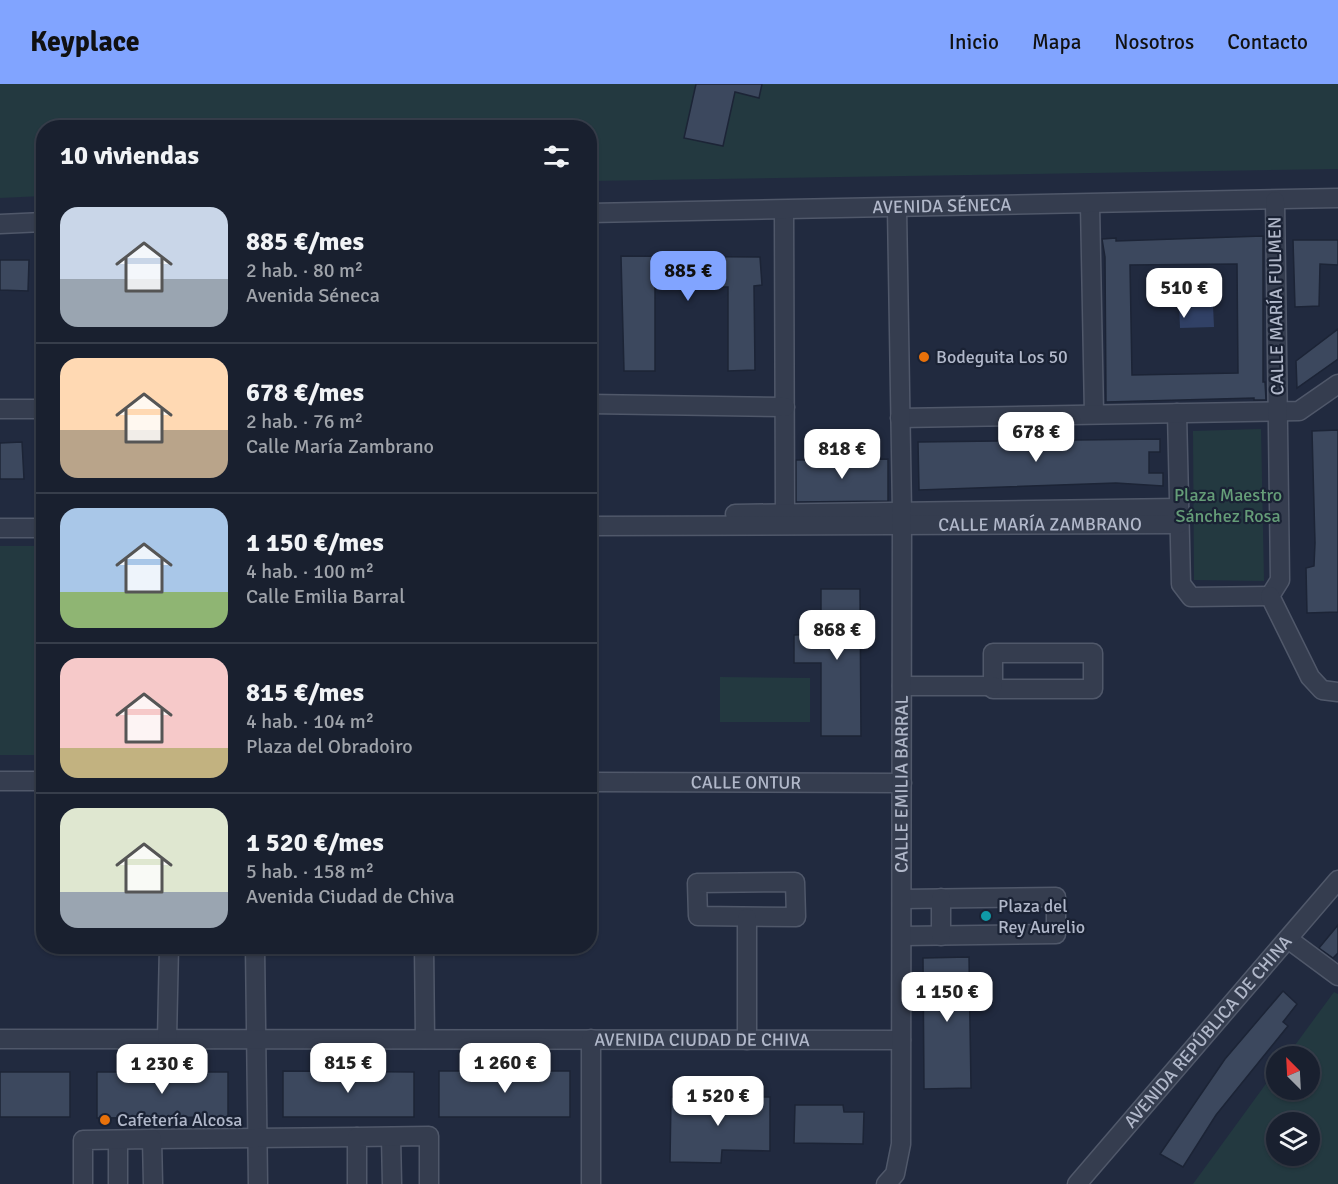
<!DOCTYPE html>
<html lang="es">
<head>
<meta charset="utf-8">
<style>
	:root { --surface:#19202f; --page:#262d3b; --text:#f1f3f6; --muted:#9fa3aa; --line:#373e4b; --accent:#81a4ff }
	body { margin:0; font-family:Signika,sans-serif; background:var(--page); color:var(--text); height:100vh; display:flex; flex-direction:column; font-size:22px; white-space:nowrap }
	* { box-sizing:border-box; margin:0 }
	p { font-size:20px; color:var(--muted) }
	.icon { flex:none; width:33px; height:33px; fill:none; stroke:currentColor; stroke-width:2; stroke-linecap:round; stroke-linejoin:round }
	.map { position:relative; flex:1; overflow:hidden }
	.drawer { position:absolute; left:36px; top:36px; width:561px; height:834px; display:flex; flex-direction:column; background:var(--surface); border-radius:24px; box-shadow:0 2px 4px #0004,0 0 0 2px var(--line) }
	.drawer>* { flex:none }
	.needle { width:39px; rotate:336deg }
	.fabs { position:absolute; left:1266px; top:962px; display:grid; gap:12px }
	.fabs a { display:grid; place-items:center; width:54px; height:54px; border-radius:50%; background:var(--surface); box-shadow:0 2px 4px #0004,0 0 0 2px var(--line); font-size:30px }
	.price { position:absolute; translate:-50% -51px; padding:0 14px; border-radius:12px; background:#fff; color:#222; font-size:20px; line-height:39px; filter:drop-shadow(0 2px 3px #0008) }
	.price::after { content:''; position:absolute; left:50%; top:36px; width:18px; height:14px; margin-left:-9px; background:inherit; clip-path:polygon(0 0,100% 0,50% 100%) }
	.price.selected { background:var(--accent); color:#111 }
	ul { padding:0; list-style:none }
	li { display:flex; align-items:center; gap:18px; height:150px; padding:0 24px }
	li+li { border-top:2px solid var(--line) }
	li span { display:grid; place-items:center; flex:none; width:168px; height:120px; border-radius:18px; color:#555 }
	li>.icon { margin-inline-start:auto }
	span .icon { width:72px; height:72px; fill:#fffc; stroke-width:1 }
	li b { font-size:26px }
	h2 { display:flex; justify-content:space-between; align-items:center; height:72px; padding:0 24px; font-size:26px }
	header { display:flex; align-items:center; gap:36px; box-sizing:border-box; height:84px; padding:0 30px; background:var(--accent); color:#111 }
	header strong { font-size:28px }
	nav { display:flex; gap:33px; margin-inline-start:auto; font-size:21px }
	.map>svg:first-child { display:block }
</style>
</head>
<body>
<header>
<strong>Keyplace</strong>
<nav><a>Inicio</a><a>Mapa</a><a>Nosotros</a><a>Contacto</a></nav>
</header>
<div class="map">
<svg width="1338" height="1100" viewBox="0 0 1338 1100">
	<rect width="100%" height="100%" fill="#212a3f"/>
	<g fill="#233940" fill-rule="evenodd">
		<polygon points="0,0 1338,0 1338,85 590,97 590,44 44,44 43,112 0,114"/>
		<polygon points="1261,345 1264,497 1194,496 1193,347"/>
		<rect x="0" y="462" width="43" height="209"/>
		<polygon points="720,593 810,594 810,638 720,638"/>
		<path d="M1334 908 1338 910V1100H1193L1276 986V1005H1310V972H1287ZM1276 1038H1310V1071H1276Z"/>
	</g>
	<polygon fill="#314166" points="1179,221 1213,221 1214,243 1180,244"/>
	<g fill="#3c485e" stroke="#1c2436" stroke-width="1.5" fill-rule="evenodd">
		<polygon points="696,0 762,0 759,14 735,8 723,62 684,54"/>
		<path d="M1263 152V298H1265L1266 316H1254V314L1106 318 1105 173 1102 155 1116 154V157ZM1237 180 1238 289 1132 291 1130 181Z"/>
		<polygon points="1293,156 1338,156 1338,181 1320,180 1319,222 1295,223"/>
		<polygon points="621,172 760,173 762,201 754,202 755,286 728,287 728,203 655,203 655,287 624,287"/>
		<polygon points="0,176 29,176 28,207 0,206"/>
		<polygon points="1338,245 1338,275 1297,304 1296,277"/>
		<polygon points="1338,346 1338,528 1307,529 1306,484 1314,482 1315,459 1312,347"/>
		<polygon points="1160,355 1160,368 1149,368 1149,389 1163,389 1163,402 1116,399 919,406 918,358"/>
		<polygon points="22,358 24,395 0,395 0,359"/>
		<polygon points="888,375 888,417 796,418 796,376"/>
		<polygon points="821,505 860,505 861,652 821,652 821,579 794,579 794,551 821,550"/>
		<polygon points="1338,841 1338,869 1333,874 1319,864"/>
		<polygon points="969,873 971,1004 924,1005 923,874"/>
		<polygon points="1283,907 1297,920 1283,938 1288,942 1216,1031 1183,1083 1160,1070 1225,975"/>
		<polygon points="283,987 414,988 414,1033 283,1033"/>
		<rect x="439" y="987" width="131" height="46"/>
		<rect x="0" y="988" width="70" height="45"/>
		<polygon points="97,988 228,988 228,1033 97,1034"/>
		<polygon points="671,1013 770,1013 770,1067 722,1066 721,1079 670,1078"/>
		<polygon points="795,1021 843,1021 844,1028 864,1028 863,1060 794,1059"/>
	</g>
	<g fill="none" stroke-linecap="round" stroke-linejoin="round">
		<g stroke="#50586a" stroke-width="21">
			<g id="minor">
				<polyline points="1090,120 1094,330"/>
				<polyline points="784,126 785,430"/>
				<path id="s1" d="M590 129 1338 114"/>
				<polyline points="0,140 44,138"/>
				<polyline points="590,320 785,323"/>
				<polyline points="0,325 44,325"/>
				<polyline points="1177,329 1181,500 1191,513 1270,512"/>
				<polyline points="900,334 1299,327 1338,300"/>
				<polyline points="735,430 1179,424"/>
				<path id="s2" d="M590 442 1179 440"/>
				<polyline points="0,444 44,444"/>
				<polyline points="1270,512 1280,496 1275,117"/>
				<polyline points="1270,512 1310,593 1322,606 1338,608"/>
				<rect x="993" y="569" width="100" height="36"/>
				<polyline points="902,602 993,602"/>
				<polyline points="0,697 44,697"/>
				<path id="s3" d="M590 698 902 699"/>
				<polygon points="795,798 796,833 698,832 697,799"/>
				<polyline points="902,852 1056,850 1056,813 902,815"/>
				<polyline points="941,852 941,814"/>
				<polyline points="1288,855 1338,892"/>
				<polyline points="255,862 258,1100"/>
				<polyline points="424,862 425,955"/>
				<path id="s4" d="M0 955 901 956"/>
				<polyline points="167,955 169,862"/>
				<polyline points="747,956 747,834"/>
				<polyline points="391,1053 392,1100"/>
				<polyline points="152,1055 357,1053"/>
				<polyline points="118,1056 118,1100"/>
				<polyline points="83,1100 83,1056 152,1055 153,1100"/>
				<polyline points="357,1100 357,1053 429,1052 429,1100"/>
				<polyline points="591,1100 591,955"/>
				<path id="s5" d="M886 1100 895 1090 901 1060 902 428 897 124"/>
				<path id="s6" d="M1077 1100 1338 796"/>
			</g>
		</g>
		<use href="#minor" stroke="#353d4f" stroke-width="18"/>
	</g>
	<g fill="#e8710a" stroke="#1a2234" stroke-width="2">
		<circle cx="924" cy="273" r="6"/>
		<circle cx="105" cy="1036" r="6"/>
	</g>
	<circle fill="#0f9aa8" stroke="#1a2234" stroke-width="2" cx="986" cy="832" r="6"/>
	<g text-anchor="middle" stroke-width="4.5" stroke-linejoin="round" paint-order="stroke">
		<g font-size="18" fill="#b1b8ca" stroke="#1a2234">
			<text dy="6" stroke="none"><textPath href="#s1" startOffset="352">AVENIDA SÉNECA</textPath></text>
			<text transform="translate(1276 222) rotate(-91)" y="6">CALLE MARÍA FULMEN</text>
			<text dy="6" stroke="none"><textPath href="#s2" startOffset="450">CALLE MARÍA ZAMBRANO</textPath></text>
			<text dy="6" stroke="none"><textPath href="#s3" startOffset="156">CALLE ONTUR</textPath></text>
			<text dy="6" stroke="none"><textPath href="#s5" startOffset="404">CALLE EMILIA BARRAL</textPath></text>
			<text dy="6" stroke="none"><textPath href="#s6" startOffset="201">AVENIDA REPÚBLICA DE CHINA</textPath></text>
			<text dy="6" stroke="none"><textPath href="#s4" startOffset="702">AVENIDA CIUDAD DE CHIVA</textPath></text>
		</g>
		<g font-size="18" fill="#b1b8ca" stroke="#1a2234" text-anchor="start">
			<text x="936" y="279">Bodeguita Los 50</text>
			<text x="998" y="828">Plaza del<tspan x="998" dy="21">Rey Aurelio</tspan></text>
			<text x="117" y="1042">Cafetería Alcosa</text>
		</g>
		<g font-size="18" fill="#659d78" stroke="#1a2234">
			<text x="1228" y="417">Plaza Maestro<tspan x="1228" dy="21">Sánchez Rosa</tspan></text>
		</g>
	</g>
</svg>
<div class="fabs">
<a><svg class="needle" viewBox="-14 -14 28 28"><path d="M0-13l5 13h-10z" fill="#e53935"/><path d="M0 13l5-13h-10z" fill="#9fa3aa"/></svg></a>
<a><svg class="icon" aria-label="layers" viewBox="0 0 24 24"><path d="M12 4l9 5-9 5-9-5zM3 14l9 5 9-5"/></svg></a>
</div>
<b class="price selected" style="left:688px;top:218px">885 €</b>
<b class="price" style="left:1184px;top:235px">510 €</b>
<b class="price" style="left:1036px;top:379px">678 €</b>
<b class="price" style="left:842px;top:396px">818 €</b>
<b class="price" style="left:837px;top:577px">868 €</b>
<b class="price" style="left:947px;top:939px">1 150 €</b>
<b class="price" style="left:348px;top:1010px">815 €</b>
<b class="price" style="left:505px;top:1010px">1 260 €</b>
<b class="price" style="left:162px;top:1011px">1 230 €</b>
<b class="price" style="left:718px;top:1043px">1 520 €</b>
<section class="drawer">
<h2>10 viviendas<svg class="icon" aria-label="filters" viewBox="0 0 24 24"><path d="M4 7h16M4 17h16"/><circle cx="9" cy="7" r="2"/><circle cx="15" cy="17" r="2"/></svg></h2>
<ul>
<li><span style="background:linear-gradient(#c9d6e8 60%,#9aa5b1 0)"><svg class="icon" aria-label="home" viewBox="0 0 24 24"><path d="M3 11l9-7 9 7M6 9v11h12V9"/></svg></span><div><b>885 €/mes</b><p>2 hab. · 80 m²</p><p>Avenida Séneca</p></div></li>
<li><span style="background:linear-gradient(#ffd9b3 60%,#b9a48a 0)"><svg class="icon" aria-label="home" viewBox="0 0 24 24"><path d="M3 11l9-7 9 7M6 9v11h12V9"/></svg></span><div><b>678 €/mes</b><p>2 hab. · 76 m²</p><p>Calle María Zambrano</p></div></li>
<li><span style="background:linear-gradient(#a9c7e8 70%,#8fb573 0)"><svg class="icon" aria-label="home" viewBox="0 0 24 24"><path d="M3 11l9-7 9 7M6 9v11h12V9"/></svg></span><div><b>1 150 €/mes</b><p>4 hab. · 100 m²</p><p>Calle Emilia Barral</p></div></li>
<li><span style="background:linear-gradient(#f6c9c9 75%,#c2b280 0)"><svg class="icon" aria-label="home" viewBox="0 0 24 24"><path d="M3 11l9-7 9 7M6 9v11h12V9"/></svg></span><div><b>815 €/mes</b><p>4 hab. · 104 m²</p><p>Plaza del Obradoiro</p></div></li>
<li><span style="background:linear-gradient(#dfe7d0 70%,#9aa5b1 0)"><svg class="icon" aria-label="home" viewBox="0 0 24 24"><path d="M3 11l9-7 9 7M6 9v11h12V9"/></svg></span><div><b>1 520 €/mes</b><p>5 hab. · 158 m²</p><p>Avenida Ciudad de Chiva</p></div></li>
</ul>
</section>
</div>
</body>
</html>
